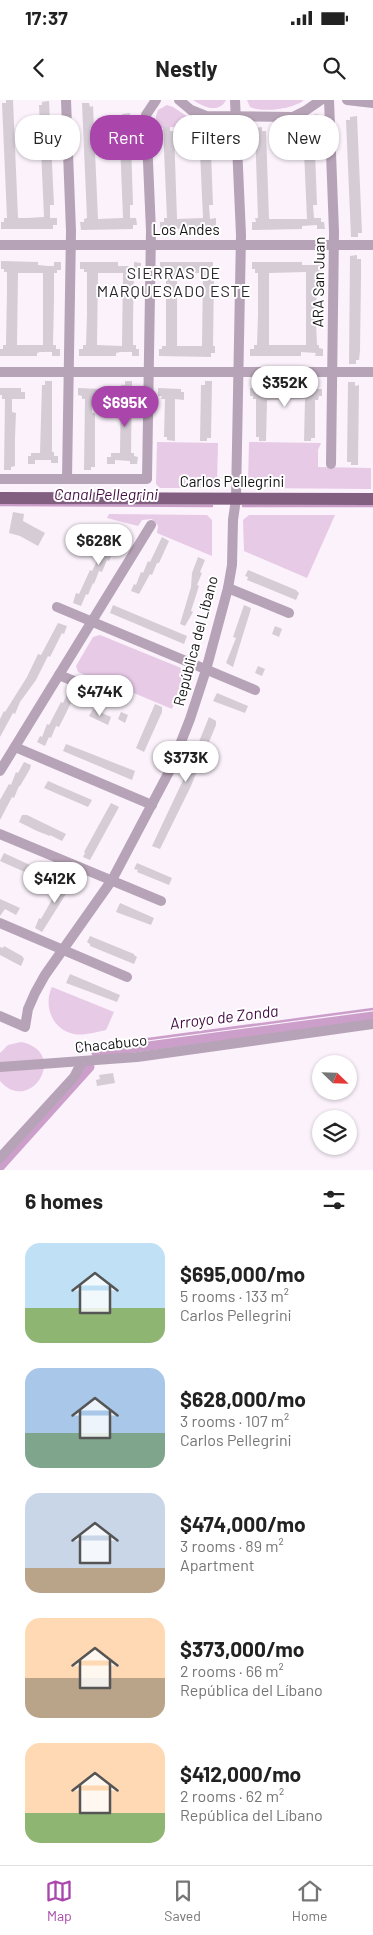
<!DOCTYPE html>
<html lang="en">
<head>
<meta charset="utf-8">
<style>
	:root { --surface:#fff; --page:#f6f6f6; --text:#222; --muted:#767676; --line:#e0e0e0; --accent:#a945ab }
	body { margin:0; font-family:Barlow,sans-serif; background:var(--page); color:var(--text); height:100vh; display:flex; flex-direction:column; font-size:19px; white-space:nowrap }
	* { box-sizing:border-box; margin:0 }
	p { font-size:16px; color:var(--muted) }
	.icon { flex:none; width:28px; height:28px; fill:none; stroke:currentColor; stroke-width:2; stroke-linecap:round; stroke-linejoin:round }
	.map { position:relative; height:1070px; overflow:hidden }
	.panel { display:flex; flex-direction:column; background:var(--surface); flex:1 }
	.panel>* { flex:none }
	.top-card { position:absolute; left:15px; top:15px; width:344px; height:45px; display:flex; gap:10px }
	.needle { width:32px; rotate:113deg }
	.buttons { position:absolute; left:312px; top:955px; display:grid; gap:10px }
	.buttons a { display:grid; place-items:center; width:45px; height:45px; border-radius:50%; background:var(--surface); box-shadow:0 1px 4px #0004; font-size:25px }
	.price { position:absolute; translate:-50% -42px; padding:0 11px; border-radius:18px; background:#fff; color:#222; font-size:16px; line-height:32px; filter:drop-shadow(0 1px 2px #0008) }
	.price::after { content:''; position:absolute; left:50%; top:30px; width:15px; height:11px; margin-left:-8px; background:inherit; clip-path:polygon(0 0,100% 0,50% 100%) }
	.price.on { background:var(--accent); color:#fff }
	ul { padding:0; list-style:none }
	li { display:flex; align-items:center; gap:15px; height:125px; padding:0 25px }
	li span { display:grid; place-items:center; flex:none; width:140px; height:100px; border-radius:15px; color:#555 }
	li>.icon { margin-inline-start:auto }
	span .icon { width:60px; height:60px; fill:#fffc; stroke-width:1 }
	li b { font-size:21px }
	h2 { display:flex; justify-content:space-between; align-items:center; height:60px; padding:0 25px; font-size:21px }
	.chip { padding:0 18px; border-radius:20px; background:var(--surface); box-shadow:0 1px 4px #0004; font-size:18px; line-height:45px }
	.chip.on { background:var(--accent); color:#fff }
	.status { display:flex; justify-content:space-between; align-items:center; height:35px; padding:0 25px; background:var(--surface); direction:ltr }
	.status svg { height:14px; fill:currentColor }
	header { display:flex; justify-content:space-between; align-items:center; height:65px; padding:0 25px; background:var(--surface); font-size:22px; font-weight:700 }
	.menu { display:flex; justify-content:space-around; align-items:center; height:70px; border-top:1px solid var(--line); background:var(--surface); font-size:14px; color:var(--muted) }
	.menu a { display:grid; justify-items:center; gap:2px }
	.menu .on { color:var(--accent) }
	.map>svg:first-child { display:block }
</style>
</head>
<body>
<div class="status"><b>17:37</b><svg viewBox="0 0 49 12"><path d="M0 12V9h3v3zM5 12V6h3v6zM10 12V3h3v9zM15 12V0h3v12zM26 1h20v11H26zM47 4h2v5h-2z"/></svg></div>
<header><svg class="icon" aria-label="back" viewBox="0 0 24 24"><path d="M15 5l-7 7 7 7"/></svg>Nestly<svg class="icon" aria-label="search" viewBox="0 0 24 24"><circle cx="10" cy="10" r="6"/><path d="M15 15l6 6"/></svg></header>
<div class="map">
<svg width="373" height="1070" viewBox="0 0 373 1070">
	<rect width="100%" height="100%" fill="#fbf2fb"/>
	<g fill="#e7cae6">
		<path d="M193 0H226C219 14 203 7 193 0Z"/>
		<path d="M247 0H304C294 9 262 13 250 7Z"/>
		<polygon points="167,5 173,7 194,21 211,25 156,28 156,16 158,10"/>
		<polygon points="316,14 320,15 320,25 294,26"/>
		<polygon points="157,342 218,343 217,384 213,388 160,388 156,384"/>
		<polygon points="249,342 321,343 318,350 318,367 371,368 371,389 252,388 248,384"/>
		<polygon points="109,414 207,415 212,420 212,456 157,433 158,426 152,419 142,420 138,426 107,418"/>
		<polygon points="249,415 335,415 307,478 244,451 243,420"/>
		<polygon points="100,535 181,568 184,575 172,609 105,581 102,582 78,572 76,566 93,537"/>
		<path d="M52 887 114 912 106 930C96 932 83 936 74 934 52 930 43 905 52 887Z"/>
		<path d="M21 942C70 952 30 1016 0 981V953L8 945Z"/>
	</g>
	<g fill="none" stroke-linecap="round" stroke-linejoin="round">
		<g stroke="#cc9fcb" stroke-width="2.5">
			<polyline points="0,405 212,406"/>
			<polyline points="243,406 373,406"/>
			<polyline points="77,947 111,944 373,909"/>
		</g>
		<g stroke="#cc9fcb" stroke-width="9">
			<polyline points="96,953 373,916"/>
			<polyline points="0,1067 90,967"/>
		</g>
	</g>
	<g fill="#d5ccd5" fill-rule="evenodd">
		<polygon points="6,0 13,0 18,118 27,118 44,117 39,5 42,5 42,2 49,1 54,105 50,105 50,118 57,118 57,125 53,125 53,129 1,129 1,122 4,122 4,118 7,118 2,3 6,3"/>
		<polygon points="82,3 89,3 90,7 93,6 98,119 123,118 119,17 123,17 122,14 130,13 133,105 130,105 130,118 136,118 137,125 133,125 133,129 81,130 80,122 84,122 84,119 87,118"/>
		<polygon points="357,16 362,133 358,133 358,137 351,137 346,20 350,20 350,17"/>
		<polygon points="307,25 314,25 317,105 313,105 314,118 321,118 321,122 324,122 325,129 317,129 317,125 302,126 302,129 252,130 252,122 256,122 255,118 258,118 255,28 262,27 262,31 266,31 269,119 307,119 303,29 307,29"/>
		<polygon points="203,26 210,26 213,105 209,105 210,119 216,118 216,126 213,126 213,129 160,129 160,122 164,122 164,118 167,118 163,27 170,27 170,31 174,31 177,119 203,118 199,30 203,29"/>
		<polygon points="357,155 357,159 361,159 361,178 360,250 359,260 356,260 356,264 349,264 350,156"/>
		<path d="M1 161 38 162V165L48 166H54V162H61V170H57V173H54V198L53 245H56V249H60V256H52V252H40L37 253V256H0V249H3V245H6L7 190V172H4V169H1ZM18 173H43V245H17Z"/>
		<path d="M80 162H118V166H134V162L141 163V170H137V173H134L133 222V245H136V249H139V256H132V252H120L116 253V256H79V249H83V245H86L87 215V172H84V169H80ZM98 173H123L122 246 97 245Z"/>
		<path d="M160 162H213V166H216V173H214L213 246H215V253H211V257L159 256V249H162V246H166V172H164V169H160ZM177 173H203L202 246H177Z"/>
		<path d="M252 162H302V165H317V162H324V169H321L320 173H317L316 222 317 245H319V248L323 249V256H315L316 253 301 252V256H250V249H254V245H257L258 215V173H255V169H252ZM306 172V245H269V173Z"/>
		<polygon points="45,281 52,281 52,352 54,352 54,356 58,356 58,363 51,363 51,360 35,360 35,364 28,364 28,356 31,356 31,353 40,353 42,285 45,285"/>
		<polygon points="125,281 132,281 131,353 134,353 134,356 138,357 137,364 130,364 130,361 115,360 115,364 107,364 107,357 111,357 111,353 120,353 121,285 125,285"/>
		<polygon points="205,281 212,281 211,338 207,338 207,341 200,341 201,285 205,285"/>
		<polygon points="348,282 355,282 355,286 359,285 358,365 351,365 351,362 347,362"/>
		<polygon points="0,288 21,288 21,292 25,292 25,299 12,299 12,312 16,313 15,337 15,366 11,367 11,370 4,370 5,299 2,299 2,295 0,295"/>
		<polygon points="78,288 101,289 101,292 105,292 104,300 92,299 92,313 95,313 95,367 91,367 91,370 84,370 85,299 82,299 82,296 78,295"/>
		<polygon points="158,288 181,289 181,292 184,292 184,300 175,299 175,341 167,340 167,337 164,337 165,299 161,299 162,296 158,296"/>
		<polygon points="250,288 300,289 300,292 315,292 315,289 322,289 322,296 319,296 318,300 315,300 315,338 311,338 311,341 304,341 305,299 267,300 266,341 259,341 259,337 256,337 256,299 253,299 253,296 250,296"/>
		<polygon points="13,412 24,414 23,421 45,433 38,446 20,436 9,433"/>
		<polygon points="115,427 124,430 116,450 114,449 109,461 107,460 102,472 99,471 94,484 93,483 88,495 86,494 81,506 73,503 76,493 79,494 90,470 92,471 98,459 100,459 105,447 107,448"/>
		<polygon points="162,437 169,441 159,463 157,463 152,475 150,474 139,494 131,491 134,484 136,485 141,472 143,473 148,461 150,462"/>
		<polygon points="198,457 205,460 200,472 202,473 197,485 199,486 191,511 193,512 185,526 180,524 191,487 192,473"/>
		<polygon points="248,470 296,490 299,493 296,500 247,480 248,477 245,476"/>
		<polygon points="113,505 187,536 184,544 110,513"/>
		<polygon points="244,505 251,508 250,512 233,567 226,563 236,538 233,537"/>
		<polygon points="58,523 67,526 64,534 62,533 50,557 48,556 36,580 20,602 15,614 13,613 0,637 0,619 4,611 5,612 27,577 38,554 41,555"/>
		<polygon points="275,526 282,529 279,537 272,534"/>
		<polygon points="258,566 265,569 262,576 255,573"/>
		<polygon points="69,590 76,593 73,604 71,603 59,627 56,626 51,638 49,637 45,646 37,642 40,636 42,637 47,624 49,625 61,602 63,603"/>
		<polygon points="217,593 248,606 245,613 213,601"/>
		<polygon points="155,604 162,607 162,612 144,652 136,648"/>
		<polygon points="93,609 111,617 108,625 89,616"/>
		<polygon points="121,612 128,615 125,623 118,619"/>
		<polygon points="209,617 216,621 216,625 191,686 160,749 152,746 186,674"/>
		<polygon points="66,644 135,671 132,680 63,651"/>
		<polygon points="24,662 31,665 30,669 20,686 19,686 14,698 12,697 0,720 0,700 9,684 11,685 16,672 18,673"/>
		<polygon points="48,681 92,700 88,707 44,688"/>
		<polygon points="111,703 119,707 90,760 83,757 85,753 84,752"/>
		<polygon points="22,715 27,715 66,734 62,741 50,735 50,736 37,731 19,722"/>
		<polygon points="4,753 47,773 43,780 0,761"/>
		<polygon points="137,763 172,778 169,785 137,772 138,770 134,769"/>
		<polygon points="68,776 76,781 73,787 71,786 42,832 35,828 39,818 41,819 54,796 55,796 62,784 63,785"/>
		<polygon points="0,799 20,808 16,815 5,809 0,816"/>
		<polygon points="120,803 154,818 151,825 116,812"/>
		<polygon points="90,836 134,854 134,855 137,857 134,864 90,846 90,844 87,842"/>
		<polygon points="4,846 22,856 24,859 21,866 0,855 0,847 3,848"/>
		<polygon points="70,874 120,895 117,902 66,883"/>
		<polygon points="113,973 115,983 97,986 96,980 100,979 99,975"/>
	</g>
	<g fill="none" stroke-linecap="round" stroke-linejoin="round">
		<g stroke="#b7a3b7" stroke-width="10">
			<polyline points="66,0 71,131 67,379"/>
			<polyline points="179,0 191,10 206,16 293,17 305,11 321,0"/>
			<polyline points="329,0 334,132 331,364"/>
			<polyline points="347,0 373,3"/>
			<polyline points="0,145 372,145"/>
			<polyline points="0,272 373,272"/>
			<polyline points="0,379 147,379 151,131 146,15 156,0"/>
			<polyline points="228,488 289,513"/>
			<polyline points="57,507 255,590"/>
			<polyline points="59,575 118,599"/>
			<polyline points="15,647 152,705"/>
			<polyline points="0,671 151,425"/>
			<polyline points="0,734 161,801"/>
			<polyline points="0,823 127,877"/>
			<polyline points="0,916 25,927 28,909 35,893 45,875 112,780 170,670 190,619 206,570 228,488 232,465 233,420 236,399 241,135 235,0"/>
			<polyline points="0,967 137,957 373,924"/>
			<polyline points="0,1058 74,977 82,962"/>
		</g>
		<polyline stroke="#825f81" stroke-width="12" points="0,398 373,399"/>
	</g>
	<g text-anchor="middle" stroke-width="4" stroke-linejoin="round" paint-order="stroke">
		<g font-size="15" fill="#151215" stroke="#fff">
			<text x="186" y="135">Los Andes</text>
			<text transform="translate(319 182) rotate(-89)" y="5">ARA San Juan</text>
			<text x="232" y="387">Carlos Pellegrini</text>
			<text transform="translate(196 541) rotate(-75)" y="5">República del Líbano</text>
			<text transform="translate(111 944) rotate(-6)" y="5">Chacabuco</text>
		</g>
		<g font-size="16" letter-spacing="1" fill="#2e272e" stroke="#fff">
			<text x="174" y="179">SIERRAS DE<tspan x="174" dy="18">MARQUESADO ESTE</tspan></text>
		</g>
		<g font-size="16" font-style="italic" fill="#450e46" stroke="#fff">
			<text x="106" y="400">Canal Pellegrini</text>
			<text transform="translate(224 917) rotate(-7)" y="6">Arroyo de Zonda</text>
		</g>
	</g>
</svg>
<div class="buttons">
<a><svg class="needle" viewBox="-14 -14 28 28"><path d="M0-13l5 13h-10z" fill="#e53935"/><path d="M0 13l5-13h-10z" fill="#767676"/></svg></a>
<a><svg class="icon" aria-label="layers" viewBox="0 0 24 24"><path d="M12 4l9 5-9 5-9-5zM3 14l9 5 9-5"/></svg></a>
</div>
<b class="price" style="left:285px;top:308px">$352K</b>
<b class="price on" style="left:125px;top:328px">$695K</b>
<b class="price" style="left:99px;top:466px">$628K</b>
<b class="price" style="left:100px;top:617px">$474K</b>
<b class="price" style="left:186px;top:683px">$373K</b>
<b class="price" style="left:55px;top:804px">$412K</b>
<div class="top-card">
<a class="chip">Buy</a>
<a class="chip on">Rent</a>
<a class="chip">Filters</a>
<a class="chip">New</a>
</div>
</div>
<section class="panel">
<h2>6 homes<svg class="icon" aria-label="filters" viewBox="0 0 24 24"><path d="M4 7h16M4 17h16"/><circle cx="9" cy="7" r="2"/><circle cx="15" cy="17" r="2"/></svg></h2>
<ul>
<li><span style="background:linear-gradient(#bfe0f5 65%,#8fb573 0)"><svg class="icon" aria-label="home" viewBox="0 0 24 24"><path d="M3 11l9-7 9 7M6 9v11h12V9"/></svg></span><div><b>$695,000/mo</b><p>5 rooms · 133 m²</p><p>Carlos Pellegrini</p></div></li>
<li><span style="background:linear-gradient(#a9c7e8 65%,#7fa58c 0)"><svg class="icon" aria-label="home" viewBox="0 0 24 24"><path d="M3 11l9-7 9 7M6 9v11h12V9"/></svg></span><div><b>$628,000/mo</b><p>3 rooms · 107 m²</p><p>Carlos Pellegrini</p></div></li>
<li><span style="background:linear-gradient(#c9d6e8 75%,#b9a48a 0)"><svg class="icon" aria-label="home" viewBox="0 0 24 24"><path d="M3 11l9-7 9 7M6 9v11h12V9"/></svg></span><div><b>$474,000/mo</b><p>3 rooms · 89 m²</p><p>Apartment</p></div></li>
<li><span style="background:linear-gradient(#ffd9b3 60%,#b9a48a 0)"><svg class="icon" aria-label="home" viewBox="0 0 24 24"><path d="M3 11l9-7 9 7M6 9v11h12V9"/></svg></span><div><b>$373,000/mo</b><p>2 rooms · 66 m²</p><p>República del Líbano</p></div></li>
<li><span style="background:linear-gradient(#ffd9b3 70%,#8fb573 0)"><svg class="icon" aria-label="home" viewBox="0 0 24 24"><path d="M3 11l9-7 9 7M6 9v11h12V9"/></svg></span><div><b>$412,000/mo</b><p>2 rooms · 62 m²</p><p>República del Líbano</p></div></li>
</ul>
</section>
<nav class="menu">
<a class="on"><svg class="icon" aria-label="map" viewBox="0 0 24 24"><path d="M3 6l6-2 6 2 6-2v14l-6 2-6-2-6 2zM9 4v14M15 6v14"/></svg>Map</a>
<a><svg class="icon" aria-label="saved" viewBox="0 0 24 24"><path d="M7 4h10v16l-5-4-5 4z"/></svg>Saved</a>
<a><svg class="icon" aria-label="home" viewBox="0 0 24 24"><path d="M3 11l9-7 9 7M6 9v11h12V9"/></svg>Home</a>
</nav>
</body>
</html>
